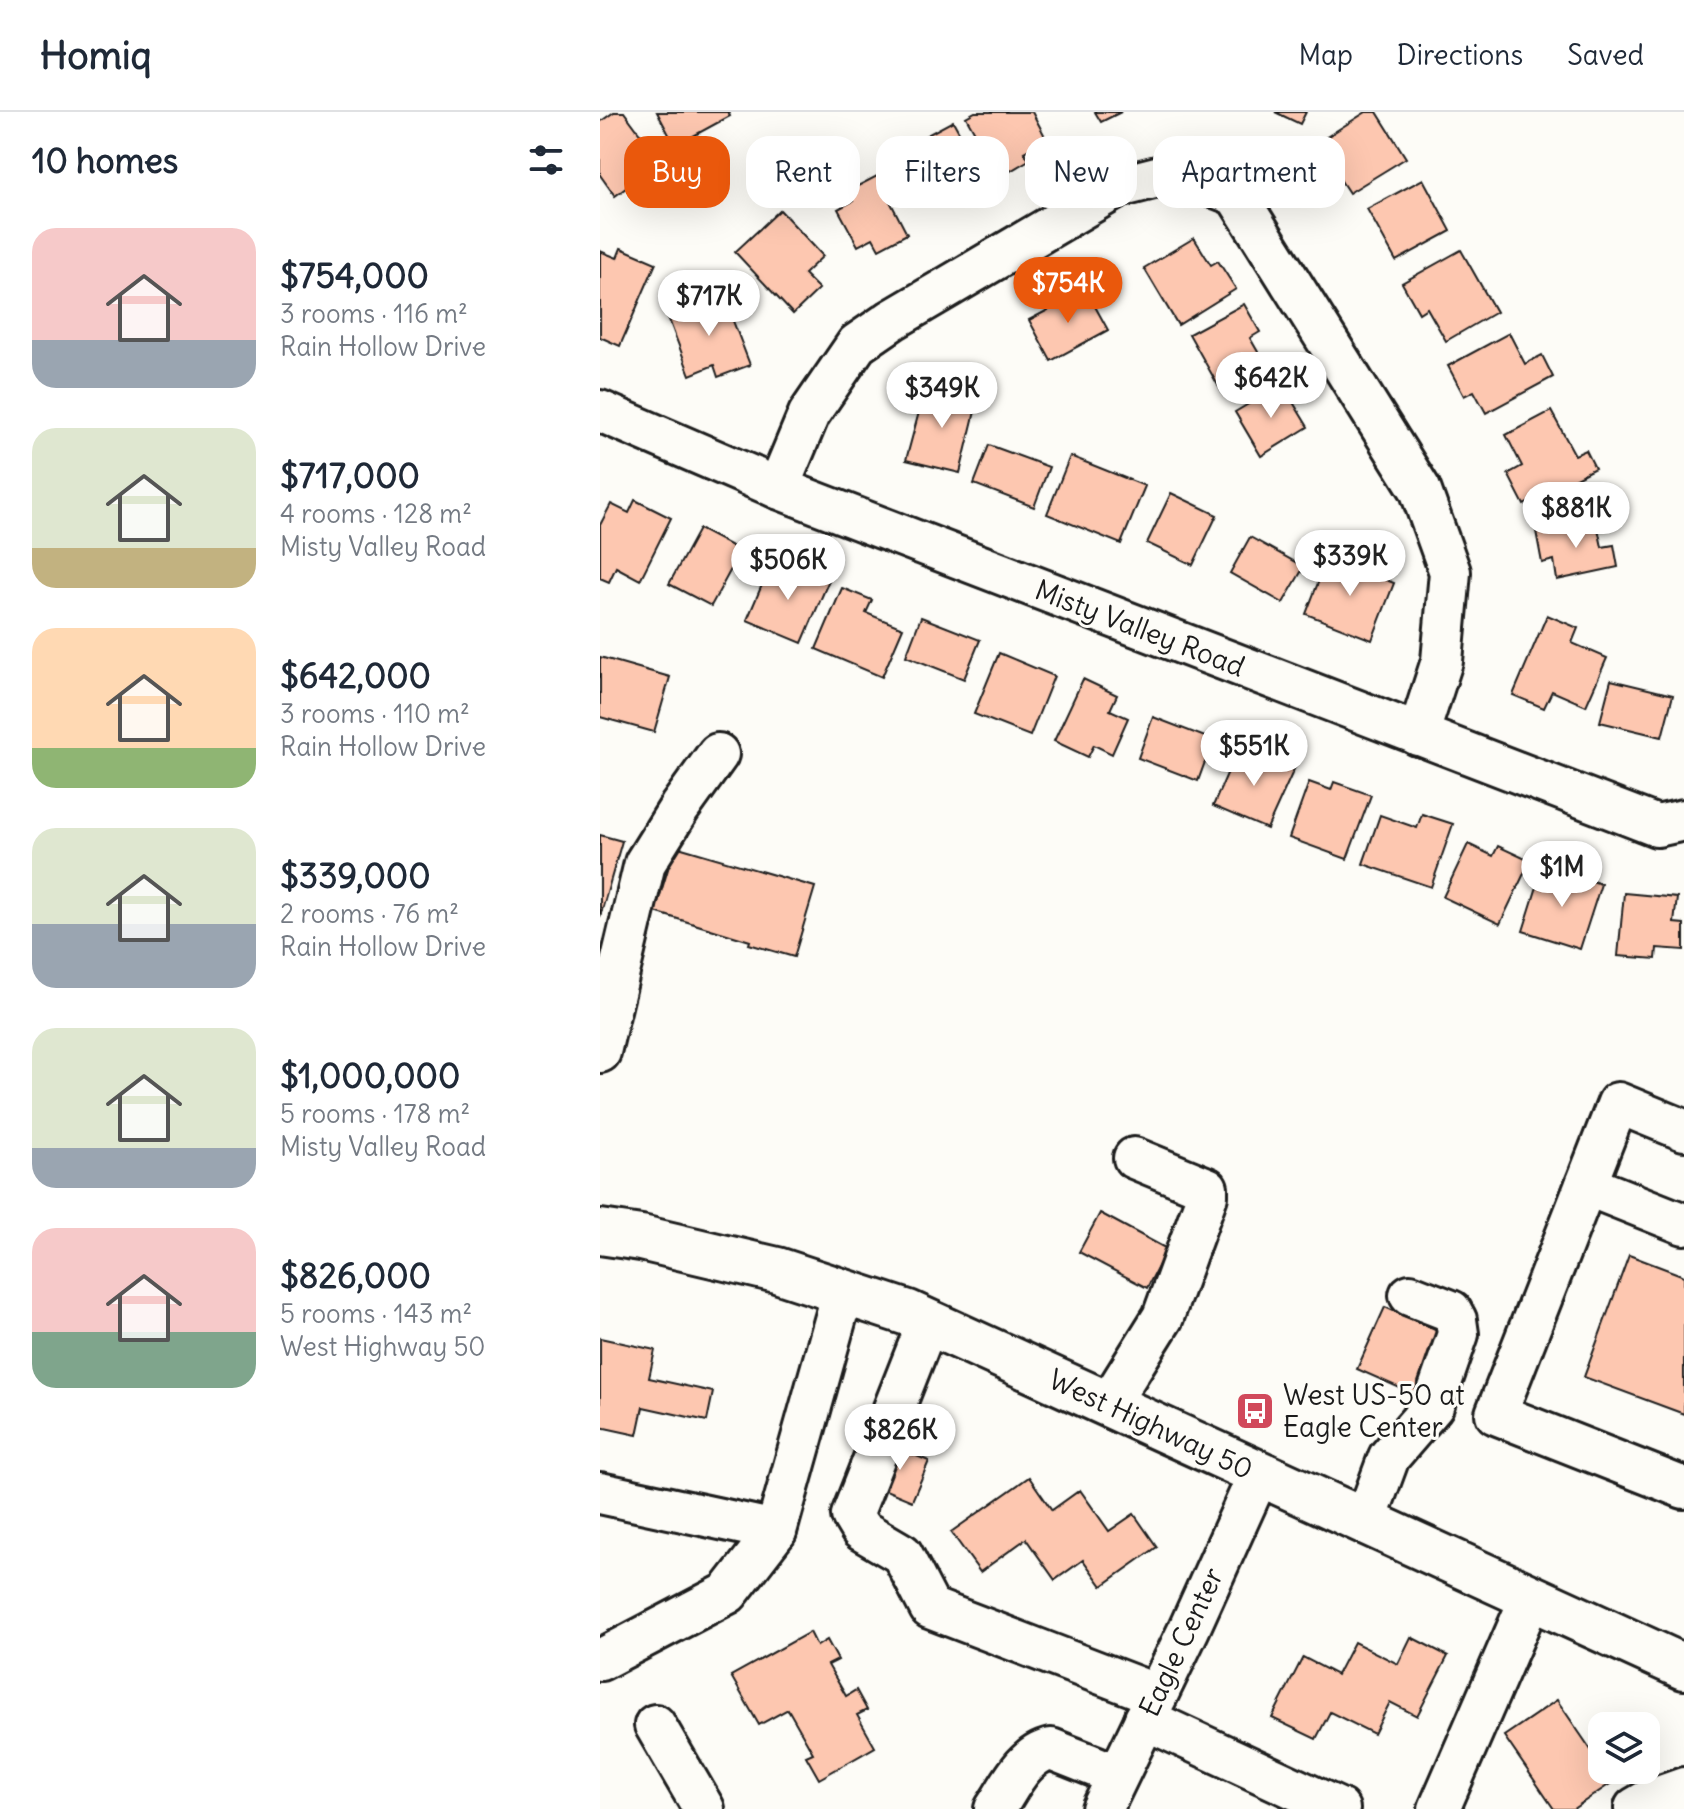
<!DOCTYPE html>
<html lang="en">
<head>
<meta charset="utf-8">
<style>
	:root { --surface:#fff; --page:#f6f6f7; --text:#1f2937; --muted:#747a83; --line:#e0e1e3; --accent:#ea580c }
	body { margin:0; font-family:Delius,sans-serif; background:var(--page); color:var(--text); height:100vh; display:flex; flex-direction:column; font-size:30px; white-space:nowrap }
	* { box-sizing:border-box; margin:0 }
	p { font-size:26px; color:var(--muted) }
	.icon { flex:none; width:44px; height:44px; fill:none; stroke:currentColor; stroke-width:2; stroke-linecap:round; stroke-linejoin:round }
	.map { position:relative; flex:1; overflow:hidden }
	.drawer { display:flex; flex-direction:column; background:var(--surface); width:600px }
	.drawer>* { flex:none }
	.guide { position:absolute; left:24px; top:24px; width:760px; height:72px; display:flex; gap:16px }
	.buttons { position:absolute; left:988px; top:1600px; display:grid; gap:16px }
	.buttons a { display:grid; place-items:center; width:72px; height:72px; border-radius:16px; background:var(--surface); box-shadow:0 8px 32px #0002; font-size:40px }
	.price { position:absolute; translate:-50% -68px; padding:0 18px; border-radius:28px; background:#fff; color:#222; font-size:26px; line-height:52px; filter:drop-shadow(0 2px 4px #0008) }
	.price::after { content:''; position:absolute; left:50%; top:48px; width:24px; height:18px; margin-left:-12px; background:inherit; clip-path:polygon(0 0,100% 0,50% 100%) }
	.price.on { background:var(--accent); color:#fff }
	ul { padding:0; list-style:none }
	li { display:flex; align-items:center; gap:24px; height:200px; padding:0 32px }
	li span { display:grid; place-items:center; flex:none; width:224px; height:160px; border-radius:24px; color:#555 }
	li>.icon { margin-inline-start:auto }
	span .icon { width:96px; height:96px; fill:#fffc; stroke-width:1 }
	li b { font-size:34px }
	h2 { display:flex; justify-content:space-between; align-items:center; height:96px; padding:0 32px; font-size:34px }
	.pill { padding:0 28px; border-radius:24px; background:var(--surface); box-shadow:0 8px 32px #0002; font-size:28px; line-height:72px }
	.pill.on { background:var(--accent); color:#fff }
	header { display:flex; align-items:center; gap:48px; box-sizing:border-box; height:112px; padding:0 40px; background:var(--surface); border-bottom:2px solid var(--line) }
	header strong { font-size:38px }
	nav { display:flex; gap:44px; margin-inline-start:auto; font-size:28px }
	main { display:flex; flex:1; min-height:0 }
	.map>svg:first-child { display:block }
</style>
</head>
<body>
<header>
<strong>Homiq</strong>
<nav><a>Map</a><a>Directions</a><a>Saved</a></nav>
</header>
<main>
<section class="drawer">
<h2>10 homes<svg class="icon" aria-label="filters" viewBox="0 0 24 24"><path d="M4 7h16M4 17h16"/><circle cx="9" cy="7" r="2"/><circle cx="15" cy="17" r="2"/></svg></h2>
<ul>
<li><span style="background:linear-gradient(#f6c9c9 70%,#9aa5b1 0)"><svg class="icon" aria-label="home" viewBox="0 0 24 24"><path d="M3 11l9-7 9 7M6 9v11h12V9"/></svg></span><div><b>$754,000</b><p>3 rooms · 116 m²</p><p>Rain Hollow Drive</p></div></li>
<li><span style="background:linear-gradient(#dfe7d0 75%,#c2b280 0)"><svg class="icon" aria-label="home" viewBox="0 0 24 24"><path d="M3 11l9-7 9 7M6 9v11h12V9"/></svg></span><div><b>$717,000</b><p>4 rooms · 128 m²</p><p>Misty Valley Road</p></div></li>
<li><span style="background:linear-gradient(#ffd9b3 75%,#8fb573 0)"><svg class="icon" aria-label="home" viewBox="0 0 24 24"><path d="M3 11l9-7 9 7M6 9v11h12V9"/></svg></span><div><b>$642,000</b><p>3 rooms · 110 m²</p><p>Rain Hollow Drive</p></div></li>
<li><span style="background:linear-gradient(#dfe7d0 60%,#9aa5b1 0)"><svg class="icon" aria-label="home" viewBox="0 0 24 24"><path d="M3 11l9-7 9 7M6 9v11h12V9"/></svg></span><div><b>$339,000</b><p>2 rooms · 76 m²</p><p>Rain Hollow Drive</p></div></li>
<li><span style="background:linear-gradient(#dfe7d0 75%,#9aa5b1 0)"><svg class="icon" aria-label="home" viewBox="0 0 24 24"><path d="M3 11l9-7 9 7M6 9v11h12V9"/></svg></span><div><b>$1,000,000</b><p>5 rooms · 178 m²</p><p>Misty Valley Road</p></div></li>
<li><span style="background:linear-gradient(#f6c9c9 65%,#7fa58c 0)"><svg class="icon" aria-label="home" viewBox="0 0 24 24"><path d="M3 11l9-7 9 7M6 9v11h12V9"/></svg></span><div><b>$826,000</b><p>5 rooms · 143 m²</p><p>West Highway 50</p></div></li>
</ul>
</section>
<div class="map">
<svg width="1084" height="1697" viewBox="0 0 1084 1697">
	<rect width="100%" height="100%" fill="#fdfcf7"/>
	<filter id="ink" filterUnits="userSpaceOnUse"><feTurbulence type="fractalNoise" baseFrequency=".0125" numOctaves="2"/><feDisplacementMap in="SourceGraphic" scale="16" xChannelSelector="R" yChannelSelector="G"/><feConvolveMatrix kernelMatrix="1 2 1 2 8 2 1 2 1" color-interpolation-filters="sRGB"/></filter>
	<g filter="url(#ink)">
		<g fill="#fdc7b0" stroke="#1c1c1c" stroke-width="2">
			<polygon points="14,0 24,0 61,50 15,84 0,63 0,10"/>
			<polygon points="57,0 128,0 130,4 75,34"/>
			<polygon points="375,0 432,0 447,28 424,40 429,48 400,65 366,5"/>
			<polygon points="495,0 521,0 501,10"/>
			<polygon points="675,0 706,0 700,12"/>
			<polygon points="766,0 777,0 806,46 749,81 732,55 740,50 725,26"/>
			<polygon points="353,9 390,76 360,93 349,73 316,91 290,43"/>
			<polygon points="277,64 307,122 279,137 273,126 258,134 238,97 253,89 248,79"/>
			<polygon points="823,67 851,119 796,149 767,97"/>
			<polygon points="180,98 223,144 204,162 219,177 193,202 135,140"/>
			<polygon points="594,126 611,153 618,149 636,177 578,213 544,156"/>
			<polygon points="21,136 56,151 20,234 0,225 0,139 17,146"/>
			<polygon points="861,138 896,200 846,229 827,196 819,201 802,171"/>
			<polygon points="486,178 508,218 451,249 429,208"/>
			<polygon points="123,183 150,253 118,265 114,253 90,263 68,205"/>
			<polygon points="644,192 660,220 650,226 669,259 624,284 589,222"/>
			<polygon points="909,221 925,252 942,243 953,265 886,301 874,279 864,284 848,254"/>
			<polygon points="682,272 708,315 661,344 635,300"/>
			<polygon points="326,274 378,287 360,361 306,348"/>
			<polygon points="951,299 975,343 986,338 995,356 924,393 908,362 922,354 906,323"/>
			<polygon points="389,333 449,355 434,395 374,372"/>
			<polygon points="470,344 545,374 521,432 447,402"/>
			<polygon points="571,381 617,403 593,453 547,431"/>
			<polygon points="35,388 71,406 40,468 16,455 9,470 0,466 0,413 11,392 29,401"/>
			<polygon points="996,407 1002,435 1014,433 1018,455 957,468 954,448 942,451 936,419"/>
			<polygon points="99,417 141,439 111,494 69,472"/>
			<polygon points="650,425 704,455 683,491 630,461"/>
			<polygon points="728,445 794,471 772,528 706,502"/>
			<polygon points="170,454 192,463 195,454 229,468 202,531 147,508"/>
			<polygon points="242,476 272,488 266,501 303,516 282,565 216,537"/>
			<polygon points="947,503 978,516 972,531 1007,546 986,594 952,579 944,596 913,583"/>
			<polygon points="321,505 380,528 364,567 306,544"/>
			<polygon points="399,541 454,564 430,624 374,602"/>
			<polygon points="0,545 70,565 54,620 0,605"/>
			<polygon points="483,567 517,583 510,598 528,606 512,642 494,633 488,645 454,629"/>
			<polygon points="1011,568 1073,583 1062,625 1000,610"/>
			<polygon points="553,605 613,628 598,669 538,646"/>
			<polygon points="661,640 695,655 667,717 613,694 636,641 656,651"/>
			<polygon points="709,670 731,678 734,670 771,683 747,747 689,726"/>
			<polygon points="822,702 853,712 831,775 763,752 780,703 817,716"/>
			<polygon points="0,723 22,729 0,805"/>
			<polygon points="868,732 893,744 898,734 930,749 900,812 843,785"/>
			<polygon points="75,734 215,775 194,845 149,832 150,829 55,800"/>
			<polygon points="968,761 1001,772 980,837 923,819 941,762 965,769"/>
			<polygon points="1024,781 1077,786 1074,811 1084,812 1084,838 1057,836 1056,847 1018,844"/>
			<polygon points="500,1101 567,1137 547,1176 479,1140"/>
			<polygon points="1029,1143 1084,1164 1084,1302 984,1265"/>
			<polygon points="785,1195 846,1223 818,1284 757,1257"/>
			<polygon points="0,1226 55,1238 49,1266 113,1280 107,1309 43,1295 37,1323 0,1315"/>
			<polygon points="287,1332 329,1349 312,1389 271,1372"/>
			<polygon points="429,1365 452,1398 480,1378 509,1419 534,1402 557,1435 502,1474 483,1448 455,1468 426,1427 380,1460 351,1420"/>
			<polygon points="210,1520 217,1534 227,1528 238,1548 228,1553 246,1584 256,1578 267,1598 257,1603 275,1635 219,1667 206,1644 213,1641 188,1597 159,1613 131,1564"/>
			<polygon points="811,1525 848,1544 817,1604 790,1590 774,1622 730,1600 716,1627 672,1606 703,1545 737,1563 754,1530 798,1552"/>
			<polygon points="957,1588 1002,1654 1002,1658 1005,1658 1013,1670 973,1697 954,1697 904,1624"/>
		</g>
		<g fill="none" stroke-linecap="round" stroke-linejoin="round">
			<g stroke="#1c1c1c" stroke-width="46">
				<g id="minor">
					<polyline points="0,299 178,376 1057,714 1084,708"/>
					<polyline points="178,376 209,302 257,232 292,208 518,75 577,60 636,83 820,377 850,460 842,549 818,623"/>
					<polyline points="0,940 45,751 80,695 118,642"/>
					<polyline points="1084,1018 1018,991 896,1302 1084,1376"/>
					<polyline points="986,1073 1084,1112"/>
					<polyline points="328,1210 252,1403 261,1418 302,1442 330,1496 557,1583"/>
					<polyline points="508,1293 563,1205 607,1084 607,1076 534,1046"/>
					<polyline points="0,1381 176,1419"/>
					<polyline points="765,1410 789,1345 833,1294 858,1222 856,1208 851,1199 810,1183"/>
					<polyline points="0,1548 128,1481 176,1419 243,1180"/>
					<polyline points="545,1607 739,1697"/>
					<polyline points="55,1613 104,1697"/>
					<polyline points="1035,1696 1047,1689 1084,1676"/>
					<path d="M395 1697C410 1675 423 1643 451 1637L517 1663"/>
					<polyline points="502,1697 589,1517 659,1362"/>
					<polyline points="839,1697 931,1485"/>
				</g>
			</g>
			<g stroke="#1c1c1c" stroke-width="50">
				<polyline id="major" points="0,1120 41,1126 177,1158 308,1201 1084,1555"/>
			</g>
			<use href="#minor" stroke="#fdfcf7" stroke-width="40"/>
			<use href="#major" stroke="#fdfcf7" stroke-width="44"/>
		</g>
	</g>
	<defs>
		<g id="bus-square" transform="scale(2)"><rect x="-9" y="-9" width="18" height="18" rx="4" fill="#d1495b" stroke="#fdfcf7"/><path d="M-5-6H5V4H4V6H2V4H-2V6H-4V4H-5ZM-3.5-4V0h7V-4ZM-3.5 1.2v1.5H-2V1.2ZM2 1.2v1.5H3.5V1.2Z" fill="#fff"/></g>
	</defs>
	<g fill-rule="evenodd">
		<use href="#bus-square" x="655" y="1299"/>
	</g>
	<g text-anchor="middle" stroke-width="6" stroke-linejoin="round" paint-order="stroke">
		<g font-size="28" fill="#1c1c1c" stroke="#fdfcf7">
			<text transform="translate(540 516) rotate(21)" y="10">Misty Valley Road</text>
			<text transform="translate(551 1312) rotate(25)" y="10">West Highway 50</text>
			<text transform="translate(581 1530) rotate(-65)" y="10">Eagle Center</text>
		</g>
		<g font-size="28" fill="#1c1c1c" stroke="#fdfcf7" text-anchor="start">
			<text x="683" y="1293">West US-50 at<tspan x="683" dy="32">Eagle Center</tspan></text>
		</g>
	</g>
</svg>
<div class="buttons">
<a><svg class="icon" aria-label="layers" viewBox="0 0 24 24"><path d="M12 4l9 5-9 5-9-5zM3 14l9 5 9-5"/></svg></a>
</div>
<b class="price on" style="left:468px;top:213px">$754K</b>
<b class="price" style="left:109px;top:226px">$717K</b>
<b class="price" style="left:671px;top:308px">$642K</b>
<b class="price" style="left:342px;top:318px">$349K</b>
<b class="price" style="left:976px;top:438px">$881K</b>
<b class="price" style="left:750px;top:486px">$339K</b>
<b class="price" style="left:188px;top:490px">$506K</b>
<b class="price" style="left:654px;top:676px">$551K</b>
<b class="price" style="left:962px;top:797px">$1M</b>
<b class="price" style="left:300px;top:1360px">$826K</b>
<div class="guide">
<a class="pill on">Buy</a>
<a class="pill">Rent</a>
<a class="pill">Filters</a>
<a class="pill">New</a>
<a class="pill">Apartment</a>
</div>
</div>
</main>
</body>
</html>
